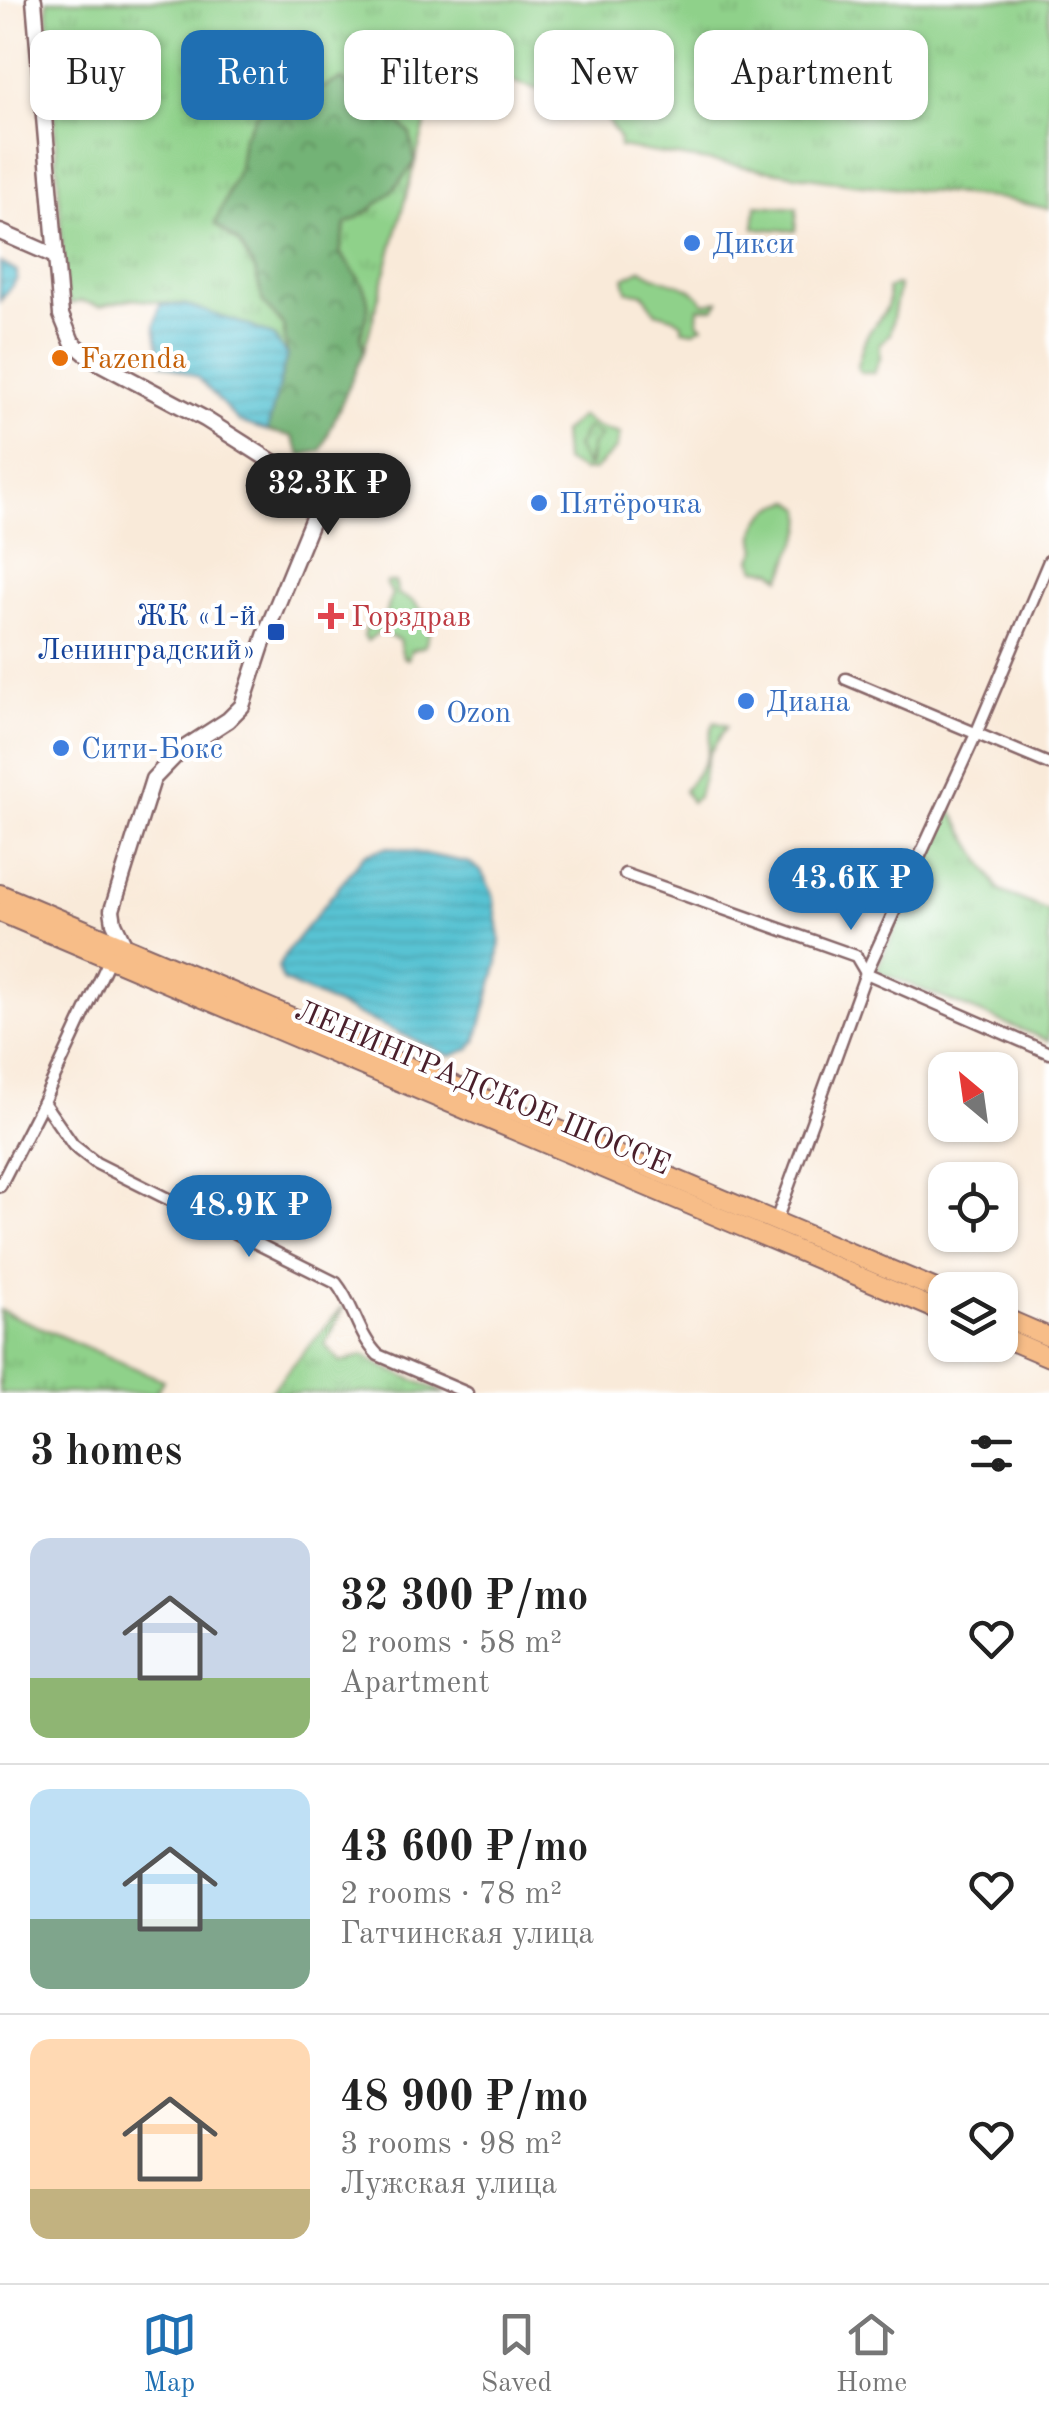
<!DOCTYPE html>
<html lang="en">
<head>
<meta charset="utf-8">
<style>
	:root { --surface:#fff; --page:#f6f6f6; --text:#222; --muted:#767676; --line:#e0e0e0; --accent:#1f6fb2 }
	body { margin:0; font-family:"Old Standard TT",serif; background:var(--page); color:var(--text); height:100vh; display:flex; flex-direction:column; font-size:38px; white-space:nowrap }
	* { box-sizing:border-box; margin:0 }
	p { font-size:32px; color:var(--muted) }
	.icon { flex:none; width:55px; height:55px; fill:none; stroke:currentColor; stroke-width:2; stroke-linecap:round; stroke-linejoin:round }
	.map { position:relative; height:1393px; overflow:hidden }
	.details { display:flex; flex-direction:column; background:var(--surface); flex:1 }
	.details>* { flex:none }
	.top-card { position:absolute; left:30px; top:30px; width:990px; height:90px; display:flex; gap:20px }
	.needle { width:65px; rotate:331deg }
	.fabs { position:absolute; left:928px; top:1052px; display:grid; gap:20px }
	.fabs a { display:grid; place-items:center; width:90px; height:90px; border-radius:20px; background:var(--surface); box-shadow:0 2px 8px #0004; font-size:50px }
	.price { position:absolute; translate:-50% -85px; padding:0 22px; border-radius:35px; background:var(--accent); color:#fff; font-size:32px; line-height:65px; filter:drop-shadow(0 2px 5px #0008) }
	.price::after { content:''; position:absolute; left:50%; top:60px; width:30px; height:22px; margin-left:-15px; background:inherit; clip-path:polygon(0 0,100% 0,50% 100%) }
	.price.active { background:#222; color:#fff }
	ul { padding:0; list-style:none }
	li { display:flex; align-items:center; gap:30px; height:250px; padding:0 30px }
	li+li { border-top:2px solid var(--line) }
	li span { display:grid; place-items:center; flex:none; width:280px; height:200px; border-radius:20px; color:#555 }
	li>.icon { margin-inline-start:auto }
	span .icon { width:120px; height:120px; fill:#fffc; stroke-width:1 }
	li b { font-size:42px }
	h2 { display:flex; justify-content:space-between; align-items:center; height:120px; padding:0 30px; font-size:42px }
	.chip { padding:0 35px; border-radius:20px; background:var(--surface); box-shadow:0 2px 8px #0004; font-size:35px; line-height:90px }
	.chip.active { background:var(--accent); color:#fff }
	.dock { display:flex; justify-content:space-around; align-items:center; height:140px; border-top:2px solid var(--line); background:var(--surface); font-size:28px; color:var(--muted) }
	.dock a { display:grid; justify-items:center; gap:5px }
	.dock .active { color:var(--accent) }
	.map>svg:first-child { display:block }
</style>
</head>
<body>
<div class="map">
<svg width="1049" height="1393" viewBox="0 0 1049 1393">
	<defs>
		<pattern id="grass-tufts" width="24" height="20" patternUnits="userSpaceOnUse" patternTransform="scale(2.5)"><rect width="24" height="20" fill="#8fd18a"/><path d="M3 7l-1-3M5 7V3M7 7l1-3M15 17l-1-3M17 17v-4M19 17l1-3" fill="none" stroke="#7db377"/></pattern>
		<pattern id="forest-crowns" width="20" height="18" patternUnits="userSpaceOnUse" patternTransform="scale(2.5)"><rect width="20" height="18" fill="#73b376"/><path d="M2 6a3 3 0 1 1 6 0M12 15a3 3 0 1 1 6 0" fill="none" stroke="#609161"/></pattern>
		<pattern id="water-rules" width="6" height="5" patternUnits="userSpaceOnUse" patternTransform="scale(2.5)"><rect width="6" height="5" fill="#58c3d3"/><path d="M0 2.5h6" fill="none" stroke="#4ea7b5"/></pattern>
	</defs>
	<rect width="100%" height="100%" fill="#fff"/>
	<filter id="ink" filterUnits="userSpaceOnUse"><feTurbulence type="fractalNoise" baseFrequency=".01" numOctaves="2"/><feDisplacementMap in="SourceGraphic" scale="20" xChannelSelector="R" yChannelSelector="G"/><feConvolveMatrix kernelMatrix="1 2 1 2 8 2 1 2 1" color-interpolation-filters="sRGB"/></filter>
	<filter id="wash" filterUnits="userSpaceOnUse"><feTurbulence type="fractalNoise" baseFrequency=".0048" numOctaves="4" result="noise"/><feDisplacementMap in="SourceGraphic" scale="40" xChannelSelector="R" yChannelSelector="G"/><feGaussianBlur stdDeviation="2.25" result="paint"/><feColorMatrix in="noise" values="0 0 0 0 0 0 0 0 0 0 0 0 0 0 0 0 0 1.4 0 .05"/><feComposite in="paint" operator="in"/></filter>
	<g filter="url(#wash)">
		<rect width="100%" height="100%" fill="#f9ead9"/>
		<g fill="url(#grass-tufts)" stroke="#6c785a" stroke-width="2.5">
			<path d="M47 0H1049V209L1004 199 853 184 619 147V138L601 110 443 59 364 351C356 323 370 322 368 303 366 284 351 268 340 253L346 223 373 209 389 113 362 100 341 79 286 104 258 112 243 138 239 168 215 224 239 243 255 270 263 302 283 325 287 355 273 336 186 305 131 299 100 306 81 301 71 304 65 295Z"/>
			<polygon points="587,427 600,436 591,446 587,467 576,447"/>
			<polygon points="950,808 1000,891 1049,911 1049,1041 876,971"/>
			<polygon points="345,1304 325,1345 341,1362 364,1355 381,1366 445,1393 269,1393"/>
			<polygon points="0,1310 163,1380 156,1393 0,1393"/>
		</g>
		<path fill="url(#forest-crowns)" stroke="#5e6950" stroke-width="2.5" d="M342 79 362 100 389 113 410 133 415 162C395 191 377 208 346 224L340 253C351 268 366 284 368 303 370 322 356 324 364 351L321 451 301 455 291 436 267 431 287 355 283 325 263 302 255 270 239 243 215 224 239 168 243 138 258 112 286 104Z"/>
		<g fill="#8fd18a" stroke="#6c785a" stroke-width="2.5" fill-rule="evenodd">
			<polygon points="756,205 797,208 795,231 754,228"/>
			<path d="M642 269C664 286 690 279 704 303L719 301 715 308H699L698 322 703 326 694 331 682 329V323L673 317 655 312 644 294 627 291 624 278Z"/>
			<path d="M895 285 899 286 890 334 880 344V358L874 373H861L857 367C860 356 862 344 868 334 877 319 894 308 887 289Z"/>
			<path d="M581 416 594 426 620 434 616 449 594 470 583 471 564 461 562 432ZM587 427 600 436 591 446 590 464 587 467 576 447Z"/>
			<path d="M792 501 803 509C805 527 802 533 794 548 788 557 788 568 781 578L773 571 756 569 752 559 757 549C748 523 769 506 792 501Z"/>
			<path d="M388 582H395L398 594 414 602 422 611H449L446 618 432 624 425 646 411 651 408 659 403 657 399 640 379 632 367 641 364 637 366 628C386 630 385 610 392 594L386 583Z"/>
			<path d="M715 722 727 726 709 754 698 797 691 802 684 791C690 781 698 773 704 763 711 751 706 735 715 722Z"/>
		</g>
		<g fill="url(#water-rules)" stroke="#51717f" stroke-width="2.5">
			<polygon points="0,262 17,272 17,279 0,301"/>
			<polygon points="160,304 186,305 250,326 273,336 287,355 267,431 239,422 197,377 161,363 155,325"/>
			<polygon points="389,847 470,863 481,871 493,894 500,938 498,962 477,1040 470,1049 450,1056 283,981 278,967 289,949 365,854"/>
		</g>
	</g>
	<g filter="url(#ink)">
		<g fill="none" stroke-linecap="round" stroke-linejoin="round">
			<g stroke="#876668" stroke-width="15">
				<g id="minor">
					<polyline points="846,679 1049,764"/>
					<polyline points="625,874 856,956 866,973 1049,1053"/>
					<path d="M43 1102 73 1145 96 1163 336 1283C354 1305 358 1335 378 1355L467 1393"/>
					<polyline points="0,1186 43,1102 110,958"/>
					<polyline points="776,1221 866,973 976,734 1049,561"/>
				</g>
			</g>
			<g stroke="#876668" stroke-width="19">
				<g id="tertiary">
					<polyline points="34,0 61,315 72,342 92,359 205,419 279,466 326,486 267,630 242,706 228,720 180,751 153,779 112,910 114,923 126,948"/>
					<polyline points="0,232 55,256"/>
				</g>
			</g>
			<g stroke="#876668" stroke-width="22">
				<g id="trunk">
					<polyline points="0,894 945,1293"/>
					<polyline points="0,912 945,1313"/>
					<polyline points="1000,1316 1049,1337"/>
					<polyline points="1000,1336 1049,1357"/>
				</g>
			</g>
			<use href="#minor" stroke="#fff" stroke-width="10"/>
			<use href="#tertiary" stroke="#fff" stroke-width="14"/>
			<use href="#trunk" stroke="#f7bd88" stroke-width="18"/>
		</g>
	</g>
	<g fill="#3f7fe0" stroke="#fff" stroke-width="4">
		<circle cx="692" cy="243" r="10"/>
		<circle cx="539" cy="503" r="10"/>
		<circle cx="746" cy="701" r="10"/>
		<circle cx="426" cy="712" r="10"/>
		<circle cx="61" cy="748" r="10"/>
	</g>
	<circle fill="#e8710a" stroke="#fff" stroke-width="4" cx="60" cy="358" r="10"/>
	<path fill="#e0444e" stroke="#fff" stroke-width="4" d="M326 601h10v10h10v10h-10v10h-10v-10h-10v-10h10z"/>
	<rect fill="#1a4fb4" stroke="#fff" stroke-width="4" x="266" y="622" width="20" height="20" rx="5"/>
	<g text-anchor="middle" stroke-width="8" stroke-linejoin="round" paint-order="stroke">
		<g font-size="30" fill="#366cbe" stroke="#fff" text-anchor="start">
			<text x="712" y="253">Дикси</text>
			<text x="559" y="513">Пятёрочка</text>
			<text x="766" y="711">Диана</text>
			<text x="446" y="722">Ozon</text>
			<text x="81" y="758">Сити-Бокс</text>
		</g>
		<g font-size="30" fill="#c56008" stroke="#fff" text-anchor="start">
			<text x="80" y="368">Fazenda</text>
		</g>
		<g font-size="30" fill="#164399" stroke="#fff" text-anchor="end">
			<text x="256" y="625">ЖК «1-й<tspan x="256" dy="34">Ленинградский»</tspan></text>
		</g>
		<g font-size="30" fill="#be3a42" stroke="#fff" text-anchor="start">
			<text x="351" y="626">Горздрав</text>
		</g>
		<g font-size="30" fill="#4a1f2b" stroke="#fff">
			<text transform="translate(483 1087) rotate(23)" y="10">ЛЕНИНГРАДСКОЕ ШОССЕ</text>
		</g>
	</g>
</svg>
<div class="fabs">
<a><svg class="needle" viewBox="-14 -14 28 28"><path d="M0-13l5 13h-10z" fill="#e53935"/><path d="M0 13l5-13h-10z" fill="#767676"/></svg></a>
<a><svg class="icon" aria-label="locate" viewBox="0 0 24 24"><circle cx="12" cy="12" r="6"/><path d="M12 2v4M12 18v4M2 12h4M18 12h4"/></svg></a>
<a><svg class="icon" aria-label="layers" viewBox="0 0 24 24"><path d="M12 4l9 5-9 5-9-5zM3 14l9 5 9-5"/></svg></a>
</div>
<b class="price active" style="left:328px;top:538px">32.3K ₽</b>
<b class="price" style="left:851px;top:933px">43.6K ₽</b>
<b class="price" style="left:249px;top:1260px">48.9K ₽</b>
<div class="top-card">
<a class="chip">Buy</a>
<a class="chip active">Rent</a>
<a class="chip">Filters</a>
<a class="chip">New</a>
<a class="chip">Apartment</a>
</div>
</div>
<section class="details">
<h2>3 homes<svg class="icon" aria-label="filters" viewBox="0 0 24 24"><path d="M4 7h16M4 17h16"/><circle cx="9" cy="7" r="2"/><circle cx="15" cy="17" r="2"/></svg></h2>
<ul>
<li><span style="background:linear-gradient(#c9d6e8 70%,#8fb573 0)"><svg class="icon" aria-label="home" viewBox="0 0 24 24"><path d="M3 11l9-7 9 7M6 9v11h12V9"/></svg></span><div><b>32 300 ₽/mo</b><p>2 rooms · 58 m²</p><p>Apartment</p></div><svg class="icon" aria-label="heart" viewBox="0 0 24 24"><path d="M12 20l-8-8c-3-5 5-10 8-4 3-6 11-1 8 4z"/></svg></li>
<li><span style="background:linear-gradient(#bfe0f5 65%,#7fa58c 0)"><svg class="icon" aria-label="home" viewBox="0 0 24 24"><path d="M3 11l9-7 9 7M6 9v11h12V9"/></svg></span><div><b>43 600 ₽/mo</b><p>2 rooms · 78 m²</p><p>Гатчинская улица</p></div><svg class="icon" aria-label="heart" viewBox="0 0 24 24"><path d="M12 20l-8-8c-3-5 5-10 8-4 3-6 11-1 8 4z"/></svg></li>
<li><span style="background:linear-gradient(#ffd9b3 75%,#c2b280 0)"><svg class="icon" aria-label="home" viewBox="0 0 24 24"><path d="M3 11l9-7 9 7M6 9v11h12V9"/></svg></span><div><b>48 900 ₽/mo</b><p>3 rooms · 98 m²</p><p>Лужская улица</p></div><svg class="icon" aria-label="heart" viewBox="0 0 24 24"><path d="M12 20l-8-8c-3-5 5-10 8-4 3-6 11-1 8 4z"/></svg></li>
</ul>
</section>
<nav class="dock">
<a class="active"><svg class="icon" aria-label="map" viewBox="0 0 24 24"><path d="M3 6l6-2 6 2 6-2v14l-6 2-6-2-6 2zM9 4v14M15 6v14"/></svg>Map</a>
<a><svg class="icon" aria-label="saved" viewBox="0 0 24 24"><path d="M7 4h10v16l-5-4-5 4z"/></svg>Saved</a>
<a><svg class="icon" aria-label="home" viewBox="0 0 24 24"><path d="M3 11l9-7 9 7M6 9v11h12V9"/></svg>Home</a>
</nav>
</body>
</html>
